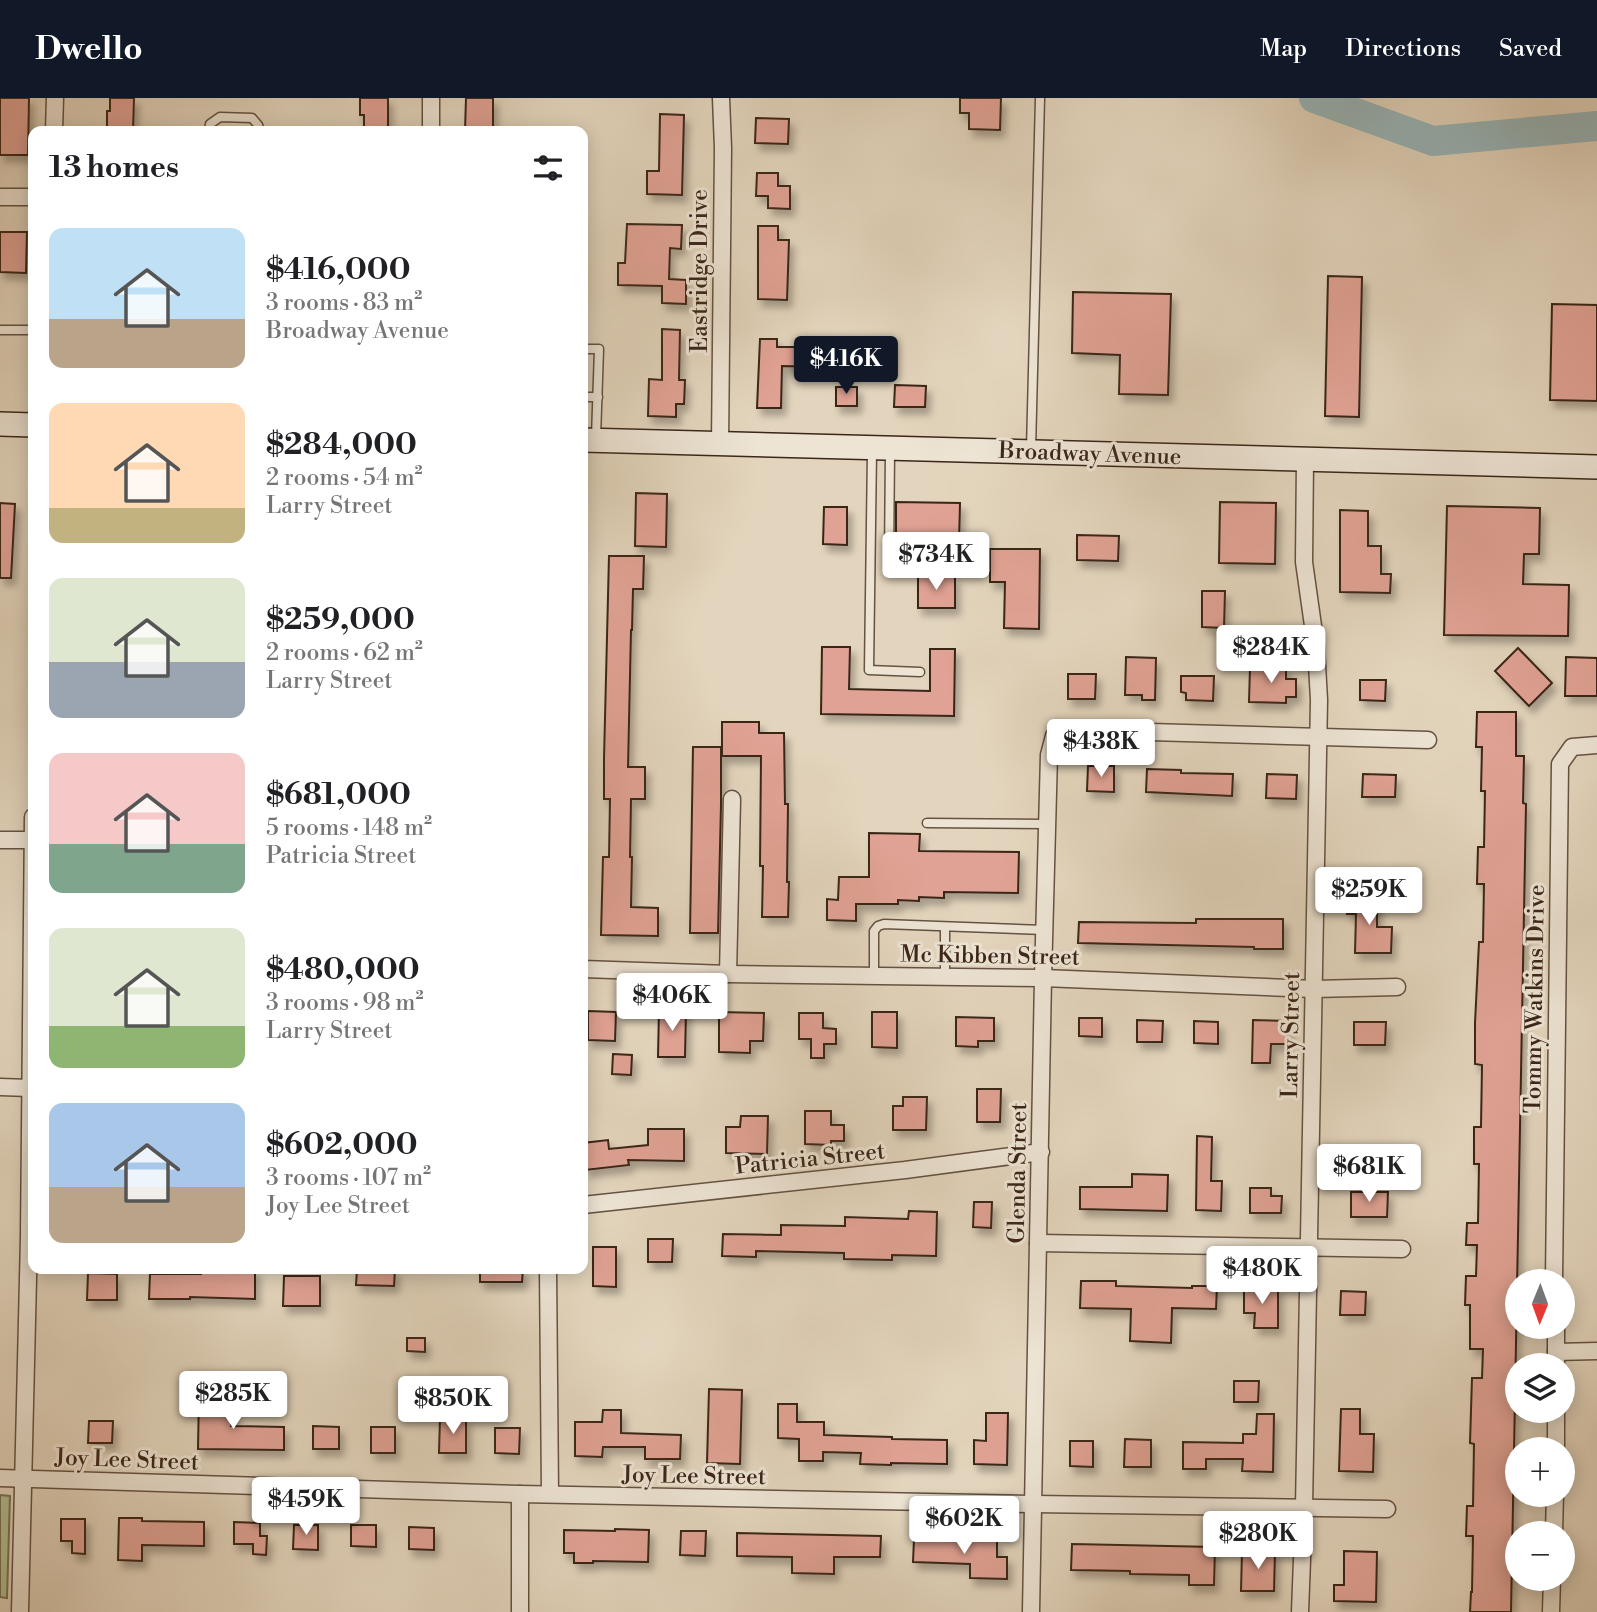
<!DOCTYPE html>
<html lang="en">
<head>
<meta charset="utf-8">
<style>
	:root { --surface:#fff; --page:#f6f6f6; --text:#202124; --muted:#757577; --accent:#111827 }
	body { margin:0; font-family:"Libre Bodoni",serif; background:var(--page); color:var(--text); height:100vh; display:flex; flex-direction:column; font-size:26px; white-space:nowrap }
	* { box-sizing:border-box; margin:0 }
	p { font-size:23px; color:var(--muted) }
	.icon { flex:none; width:38px; height:38px; fill:none; stroke:currentColor; stroke-width:2; stroke-linecap:round; stroke-linejoin:round }
	.map { position:relative; flex:1; overflow:hidden }
	.side { position:absolute; left:28px; top:28px; width:560px; height:1148px; display:flex; flex-direction:column; background:var(--surface); border-radius:14px; box-shadow:0 4px 18px #0003 }
	.side>* { flex:none }
	.needle { width:46px; rotate:181deg }
	.fabs { position:absolute; left:1505px; top:1171px; display:grid; gap:14px }
	.fabs a { display:grid; place-items:center; width:70px; height:70px; border-radius:50%; background:var(--surface); box-shadow:0 4px 18px #0003; font-size:35px }
	.price { position:absolute; translate:-50% -60px; padding:0 16px; border-radius:7px; background:#fff; color:#222; font-size:23px; line-height:46px; filter:drop-shadow(0 2px 4px #0008) }
	.price::after { content:''; position:absolute; left:50%; top:42px; width:21px; height:16px; margin-left:-10px; background:inherit; clip-path:polygon(0 0,100% 0,50% 100%) }
	.price.current { background:var(--accent); color:#fff }
	ul { padding:0; list-style:none }
	li { display:flex; align-items:center; gap:21px; height:175px; padding:0 21px }
	li span { display:grid; place-items:center; flex:none; width:196px; height:140px; border-radius:14px; color:#555 }
	li>.icon { margin-inline-start:auto }
	span .icon { width:84px; height:84px; fill:#fffc; stroke-width:1 }
	li b { font-size:30px }
	h2 { display:flex; justify-content:space-between; align-items:center; height:84px; padding:0 21px; font-size:30px }
	header { display:flex; align-items:center; gap:42px; box-sizing:border-box; height:98px; padding:0 35px; background:var(--accent); color:#fff }
	header strong { font-size:33px }
	nav { display:flex; gap:38px; margin-inline-start:auto; font-size:24px }
	.map>svg:first-child { display:block }
</style>
</head>
<body>
<header>
<strong>Dwello</strong>
<nav><a>Map</a><a>Directions</a><a>Saved</a></nav>
</header>
<div class="map">
<svg width="1597" height="1514" viewBox="0 0 1597 1514">
	<defs>
		<filter id="shadow"><feDropShadow dx="4.5" dy="7" stdDeviation="3.5" flood-color="#0004"/></filter>
	</defs>
	<rect width="100%" height="100%" fill="#e3d5bd"/>
	<filter id="stains"><feTurbulence type="fractalNoise" baseFrequency=".00286" numOctaves="4"/><feColorMatrix values="0 0 0 0 .2 0 0 0 0 .09 0 0 0 0 .02 0 0 0 .5 -.17"/></filter>
	<radialGradient id="worn" r=".72"><stop offset=".6" stop-color="#630" stop-opacity="0"/><stop offset="1" stop-color="#630" stop-opacity=".3"/></radialGradient>
	<polygon fill="#b2be93" stroke="#767256" stroke-width="2" points="0,1397 10,1398 7,1500 0,1499"/>
	<g fill="none" stroke-linecap="round" stroke-linejoin="round">
		<polyline stroke="#98b6b9" stroke-width="30" points="1314,0 1433,43 1597,28"/>
	</g>
	<g fill="#e0a294" stroke="#3b2619" stroke-width="2" filter="url(#shadow)">
		<polygon points="0,0 29,0 28,57 0,57"/>
		<polygon points="110,0 134,0 133,33 107,33 107,13 110,13"/>
		<polygon points="360,0 388,0 388,33 364,33 364,17 360,17"/>
		<polygon points="466,0 493,0 493,33 465,33"/>
		<polygon points="960,0 1001,0 1000,32 969,31 969,15 960,15"/>
		<polygon points="660,16 684,17 682,97 647,96 647,73 659,73"/>
		<polygon points="756,20 789,21 788,46 755,45"/>
		<polygon points="757,75 778,75 778,88 790,88 790,111 768,110 768,98 756,98"/>
		<polygon points="627,126 682,127 681,151 670,150 669,181 686,182 686,206 662,205 662,188 618,187 618,165 625,165"/>
		<polygon points="758,128 778,128 778,142 789,142 787,202 758,201"/>
		<polygon points="0,134 27,134 26,175 0,174"/>
		<polygon points="1328,178 1362,179 1359,319 1325,318"/>
		<polygon points="1073,194 1171,196 1168,297 1119,296 1120,257 1072,255"/>
		<polygon points="1552,206 1597,207 1597,303 1550,302"/>
		<polygon points="662,231 680,232 679,282 685,282 684,306 676,306 676,319 648,318 649,281 662,282"/>
		<polygon points="760,241 777,241 777,249 826,249 826,269 782,268 781,310 757,310"/>
		<polygon points="895,287 926,288 925,309 894,309"/>
		<rect x="836" y="289" width="21" height="19"/>
		<polygon points="636,395 667,396 666,449 635,448"/>
		<polygon points="896,404 960,405 959,445 896,444"/>
		<polygon points="1220,404 1276,405 1275,466 1219,465"/>
		<polygon points="0,405 15,406 11,480 0,480"/>
		<polygon points="1447,408 1540,410 1539,456 1524,456 1523,486 1569,487 1568,538 1444,537"/>
		<polygon points="824,409 847,409 847,447 823,446"/>
		<polygon points="1340,412 1368,413 1368,448 1381,448 1381,476 1391,476 1390,495 1340,494"/>
		<polygon points="1077,437 1119,438 1118,463 1077,462"/>
		<polygon points="990,451 1040,451 1039,531 1004,530 1005,484 990,484"/>
		<polygon points="609,458 644,458 643,491 633,491 632,532 631,532 628,669 645,669 645,701 631,701 630,759 632,759 631,809 658,810 658,838 601,837 603,759 609,759 610,701 604,701 604,661"/>
		<polygon points="918,478 955,479 955,510 918,510"/>
		<polygon points="1202,493 1225,493 1224,530 1202,529"/>
		<polygon points="822,549 850,549 849,591 930,593 930,551 955,551 954,618 821,616"/>
		<polygon points="1518,550 1552,585 1529,608 1495,573"/>
		<polygon points="1126,559 1156,560 1155,602 1142,602 1142,597 1125,597"/>
		<polygon points="1566,559 1597,560 1597,598 1565,598"/>
		<polygon points="1250,569 1286,569 1286,581 1296,581 1296,599 1286,599 1286,605 1249,604"/>
		<polygon points="1068,576 1096,576 1095,601 1068,601"/>
		<polygon points="1181,578 1214,578 1213,603 1186,602 1186,595 1181,594"/>
		<polygon points="1360,582 1386,582 1385,603 1360,602"/>
		<polygon points="1477,614 1516,614 1516,658 1524,658 1523,705 1526,706 1511,1514 1470,1514 1471,1494 1472,1494 1473,1438 1466,1438 1467,1408 1473,1408 1474,1346 1470,1345 1472,1280 1482,1280 1483,1251 1470,1251 1470,1207 1465,1207 1466,1178 1476,1178 1477,1147 1466,1147 1467,1125 1478,1125 1479,1066 1474,1066 1474,1029 1481,1029 1482,967 1475,966 1475,925 1479,844 1483,844 1484,786 1477,786 1478,749 1484,749 1485,693 1481,693 1482,649 1476,649"/>
		<polygon points="722,624 759,624 759,635 784,635 785,706 788,706 787,784 789,784 788,819 762,819 763,768 760,768 761,658 722,658"/>
		<polygon points="693,649 721,649 721,706 718,835 690,835"/>
		<polygon points="1088,668 1114,668 1114,694 1087,693"/>
		<polygon points="1147,671 1181,672 1181,675 1233,676 1232,698 1146,694"/>
		<polygon points="1267,676 1297,677 1296,701 1266,700"/>
		<polygon points="1363,676 1396,677 1395,699 1362,699"/>
		<polygon points="869,735 920,736 919,753 1019,754 1018,795 944,794 944,800 919,799 919,803 898,802 898,806 856,806 856,823 827,822 827,801 838,802 839,779 869,779"/>
		<polygon points="1348,798 1377,799 1377,829 1392,829 1391,855 1355,855 1356,816 1347,816"/>
		<polygon points="1196,821 1283,821 1283,851 1254,851 1254,849 1078,845 1079,824 1196,825"/>
		<polygon points="659,911 686,911 685,959 658,959"/>
		<polygon points="588,913 616,914 615,943 588,942"/>
		<polygon points="719,914 764,915 763,943 750,943 750,955 719,954"/>
		<polygon points="872,914 897,914 897,950 872,949"/>
		<polygon points="799,915 823,915 823,930 836,931 836,946 824,946 824,960 811,960 811,941 799,941"/>
		<polygon points="956,919 994,920 994,943 978,943 978,949 956,948"/>
		<polygon points="1079,920 1102,920 1102,939 1079,938"/>
		<polygon points="1137,922 1163,923 1162,944 1137,944"/>
		<polygon points="1253,922 1287,923 1287,946 1271,946 1270,965 1252,965"/>
		<polygon points="1194,923 1218,924 1218,946 1194,945"/>
		<polygon points="1354,924 1386,924 1385,947 1354,947"/>
		<polygon points="613,956 632,957 631,977 612,976"/>
		<polygon points="977,991 1001,991 1000,1024 977,1024"/>
		<polygon points="903,999 927,999 926,1032 893,1032 893,1008 903,1008"/>
		<polygon points="805,1013 831,1013 831,1027 844,1027 844,1043 831,1043 831,1047 805,1046"/>
		<polygon points="741,1018 768,1018 767,1056 726,1055 726,1029 740,1029"/>
		<polygon points="648,1031 684,1031 684,1063 628,1062 629,1067 585,1072 583,1045 608,1042 609,1051 648,1047"/>
		<polygon points="1197,1038 1212,1039 1211,1083 1222,1083 1221,1113 1196,1112"/>
		<polygon points="1132,1076 1168,1077 1167,1113 1080,1111 1080,1089 1132,1089"/>
		<polygon points="1250,1090 1271,1090 1271,1098 1282,1098 1281,1115 1250,1115"/>
		<polygon points="1351,1094 1388,1094 1387,1119 1351,1119"/>
		<polygon points="974,1104 992,1104 991,1130 973,1129"/>
		<polygon points="909,1113 937,1114 936,1158 892,1157 892,1162 844,1161 844,1155 756,1153 756,1159 722,1158 723,1136 781,1137 781,1127 845,1128 845,1119 908,1121"/>
		<polygon points="648,1141 673,1141 672,1164 648,1164"/>
		<polygon points="593,1149 616,1149 616,1189 593,1188"/>
		<polygon points="202,1171 255,1171 255,1201 190,1199 190,1201 149,1201 150,1176 201,1176"/>
		<polygon points="357,1171 395,1171 394,1188 356,1187"/>
		<polygon points="480,1171 523,1171 522,1184 480,1184"/>
		<polygon points="88,1175 117,1176 117,1202 87,1202"/>
		<polygon points="284,1178 320,1178 320,1208 283,1208"/>
		<polygon points="1081,1183 1116,1183 1116,1188 1192,1190 1192,1188 1217,1188 1216,1211 1172,1210 1171,1245 1130,1243 1131,1211 1080,1210"/>
		<polygon points="1244,1189 1278,1189 1278,1230 1254,1230 1255,1215 1244,1215"/>
		<polygon points="1341,1193 1366,1194 1365,1217 1340,1217"/>
		<polygon points="407,1240 425,1240 425,1254 407,1253"/>
		<polygon points="1234,1283 1259,1283 1258,1304 1234,1304"/>
		<polygon points="709,1291 742,1292 740,1366 707,1365"/>
		<polygon points="199,1296 218,1297 218,1317 231,1317 231,1328 284,1329 284,1352 198,1351"/>
		<polygon points="778,1306 797,1306 797,1324 824,1324 824,1337 892,1339 892,1341 947,1342 947,1366 891,1365 891,1367 860,1366 861,1355 823,1354 823,1363 799,1363 799,1341 778,1340"/>
		<polygon points="1341,1311 1360,1311 1360,1336 1374,1336 1373,1374 1339,1373"/>
		<polygon points="603,1312 621,1312 621,1335 681,1337 680,1361 645,1361 645,1349 603,1349 602,1359 575,1358 575,1324 602,1324"/>
		<polygon points="986,1315 1008,1315 1007,1367 974,1366 974,1342 986,1343"/>
		<polygon points="1257,1316 1274,1316 1273,1374 1242,1373 1243,1361 1206,1361 1206,1371 1183,1371 1183,1344 1243,1345 1243,1336 1256,1336"/>
		<polygon points="440,1320 466,1321 466,1355 439,1355"/>
		<polygon points="89,1323 113,1323 112,1345 88,1345"/>
		<polygon points="313,1328 339,1329 339,1351 313,1351"/>
		<rect x="371" y="1329" width="24" height="26"/>
		<polygon points="495,1330 520,1330 519,1356 495,1355"/>
		<polygon points="1125,1341 1151,1342 1151,1369 1124,1369"/>
		<polygon points="1070,1343 1093,1343 1093,1369 1070,1368"/>
		<polygon points="119,1420 142,1420 142,1423 204,1424 204,1448 142,1447 142,1463 118,1462"/>
		<polygon points="61,1421 85,1421 85,1456 72,1455 72,1443 61,1443"/>
		<polygon points="234,1424 260,1425 260,1438 267,1438 266,1457 253,1456 253,1446 234,1446"/>
		<polygon points="294,1427 318,1427 318,1452 293,1451"/>
		<polygon points="351,1427 376,1427 376,1449 351,1448"/>
		<polygon points="409,1429 434,1430 434,1452 409,1451"/>
		<polygon points="615,1431 649,1432 648,1464 593,1463 593,1465 574,1465 574,1455 564,1455 564,1432 615,1433"/>
		<polygon points="681,1433 706,1433 705,1458 680,1457"/>
		<polygon points="737,1435 881,1438 880,1459 834,1459 834,1476 792,1475 792,1459 737,1458"/>
		<polygon points="914,1441 997,1443 997,1459 1007,1459 1007,1481 970,1480 970,1466 913,1464"/>
		<polygon points="1072,1446 1215,1449 1214,1487 1189,1487 1189,1477 1130,1476 1130,1473 1071,1472"/>
		<polygon points="1242,1453 1275,1453 1274,1493 1241,1493"/>
		<polygon points="1344,1453 1377,1454 1376,1504 1334,1503 1334,1487 1344,1487"/>
	</g>
	<g fill="none" stroke-linecap="round" stroke-linejoin="round">
		<g stroke="#655242" stroke-width="11">
			<g id="service">
				<polyline points="209,33 210,26 220,19 252,20 258,27 260,33"/>
				<polyline points="0,232 33,232"/>
				<polyline points="583,251 599,251 596,339"/>
				<polyline points="583,299 598,299"/>
				<polyline points="1031,351 1040,0"/>
				<polyline points="872,353 869,572 920,574"/>
				<polyline points="890,353 889,461 953,461"/>
				<polyline points="927,725 1047,726"/>
				<polyline points="874,877 874,833 878,828 884,826 1044,832"/>
				<polyline points="945,878 945,829"/>
			</g>
		</g>
		<g stroke="#655242" stroke-width="19">
			<g id="minor">
				<polyline points="54,33 55,0"/>
				<polyline points="431,33 431,0"/>
				<polyline points="0,99 33,99"/>
				<polyline points="720,346 723,50 721,0"/>
				<polyline points="0,742 33,742"/>
				<polyline points="583,871 728,876 1043,880 1314,891 1397,889"/>
				<polyline points="728,876 732,701"/>
				<polyline points="0,989 30,990"/>
				<polyline points="583,1107 905,1072 1041,1054"/>
				<polyline points="1038,1145 1402,1151"/>
				<polyline points="548,1171 550,1396"/>
				<polyline points="1554,1183 1560,666 1572,649 1597,647"/>
				<polyline points="1556,1228 1556,1267"/>
				<polyline points="1556,1254 1597,1253"/>
				<polyline points="1556,1351 1556,1312"/>
				<polyline points="0,1380 520,1396 1034,1406 1387,1411"/>
				<polyline points="520,1396 520,1514"/>
				<polyline points="1554,1435 1555,1396"/>
				<polyline points="20,1514 29,1139 33,719"/>
				<polyline points="1031,1514 1043,880 1049,657 1054,638 1080,632 1428,642"/>
				<polyline points="1300,1514 1304,1409 1319,602 1316,549 1304,464 1305,361"/>
				<polyline points="1551,1514 1552,1480"/>
			</g>
		</g>
		<g stroke="#3b2619" stroke-width="26">
			<g id="secondary">
				<polyline points="0,326 33,327"/>
				<polyline points="583,342 1597,369"/>
			</g>
		</g>
		<use href="#service" stroke="#ede4d4" stroke-width="8"/>
		<use href="#minor" stroke="#ede4d4" stroke-width="16"/>
		<use href="#secondary" stroke="#ede4d4" stroke-width="23"/>
	</g>
	<g text-anchor="middle" stroke-width="6" stroke-linejoin="round" paint-order="stroke">
		<g font-size="23" fill="#3b2619" stroke="#ede4d4">
			<text transform="translate(699 173) rotate(-90)" y="8">Eastridge Drive</text>
			<text transform="translate(1090 355) rotate(2)" y="8">Broadway Avenue</text>
			<text transform="translate(990 857) rotate(1)" y="8">Mc Kibben Street</text>
			<text transform="translate(1534 901) rotate(-89)" y="8">Tommy Watkins Drive</text>
			<text transform="translate(1290 937) rotate(-89)" y="8">Larry Street</text>
			<text transform="translate(810 1060) rotate(-6)" y="8">Patricia Street</text>
			<text transform="translate(1017 1075) rotate(-89)" y="8">Glenda Street</text>
			<text transform="translate(127 1361) rotate(2)" y="8">Joy Lee Street</text>
			<text transform="translate(694 1377) rotate(1)" y="8">Joy Lee Street</text>
		</g>
	</g>
	<rect width="100%" height="100%" filter="url(#stains)"/>
	<rect width="100%" height="100%" fill="url(#worn)"/>
</svg>
<div class="fabs">
<a><svg class="needle" viewBox="-14 -14 28 28"><path d="M0-13l5 13h-10z" fill="#e53935"/><path d="M0 13l5-13h-10z" fill="#757577"/></svg></a>
<a><svg class="icon" aria-label="layers" viewBox="0 0 24 24"><path d="M12 4l9 5-9 5-9-5zM3 14l9 5 9-5"/></svg></a>
<a>+</a>
<a>−</a>
</div>
<b class="price current" style="left:846px;top:298px">$416K</b>
<b class="price" style="left:936px;top:494px">$734K</b>
<b class="price" style="left:1271px;top:587px">$284K</b>
<b class="price" style="left:1101px;top:681px">$438K</b>
<b class="price" style="left:1369px;top:829px">$259K</b>
<b class="price" style="left:672px;top:935px">$406K</b>
<b class="price" style="left:1369px;top:1106px">$681K</b>
<b class="price" style="left:1262px;top:1208px">$480K</b>
<b class="price" style="left:233px;top:1333px">$285K</b>
<b class="price" style="left:453px;top:1338px">$850K</b>
<b class="price" style="left:306px;top:1439px">$459K</b>
<b class="price" style="left:964px;top:1458px">$602K</b>
<b class="price" style="left:1258px;top:1473px">$280K</b>
<section class="side">
<h2>13 homes<svg class="icon" aria-label="filters" viewBox="0 0 24 24"><path d="M4 7h16M4 17h16"/><circle cx="9" cy="7" r="2"/><circle cx="15" cy="17" r="2"/></svg></h2>
<ul>
<li><span style="background:linear-gradient(#bfe0f5 65%,#b9a48a 0)"><svg class="icon" aria-label="home" viewBox="0 0 24 24"><path d="M3 11l9-7 9 7M6 9v11h12V9"/></svg></span><div><b>$416,000</b><p>3 rooms · 83 m²</p><p>Broadway Avenue</p></div></li>
<li><span style="background:linear-gradient(#ffd9b3 75%,#c2b280 0)"><svg class="icon" aria-label="home" viewBox="0 0 24 24"><path d="M3 11l9-7 9 7M6 9v11h12V9"/></svg></span><div><b>$284,000</b><p>2 rooms · 54 m²</p><p>Larry Street</p></div></li>
<li><span style="background:linear-gradient(#dfe7d0 60%,#9aa5b1 0)"><svg class="icon" aria-label="home" viewBox="0 0 24 24"><path d="M3 11l9-7 9 7M6 9v11h12V9"/></svg></span><div><b>$259,000</b><p>2 rooms · 62 m²</p><p>Larry Street</p></div></li>
<li><span style="background:linear-gradient(#f6c9c9 65%,#7fa58c 0)"><svg class="icon" aria-label="home" viewBox="0 0 24 24"><path d="M3 11l9-7 9 7M6 9v11h12V9"/></svg></span><div><b>$681,000</b><p>5 rooms · 148 m²</p><p>Patricia Street</p></div></li>
<li><span style="background:linear-gradient(#dfe7d0 70%,#8fb573 0)"><svg class="icon" aria-label="home" viewBox="0 0 24 24"><path d="M3 11l9-7 9 7M6 9v11h12V9"/></svg></span><div><b>$480,000</b><p>3 rooms · 98 m²</p><p>Larry Street</p></div></li>
<li><span style="background:linear-gradient(#a9c7e8 60%,#b9a48a 0)"><svg class="icon" aria-label="home" viewBox="0 0 24 24"><path d="M3 11l9-7 9 7M6 9v11h12V9"/></svg></span><div><b>$602,000</b><p>3 rooms · 107 m²</p><p>Joy Lee Street</p></div></li>
</ul>
</section>
</div>
</body>
</html>
